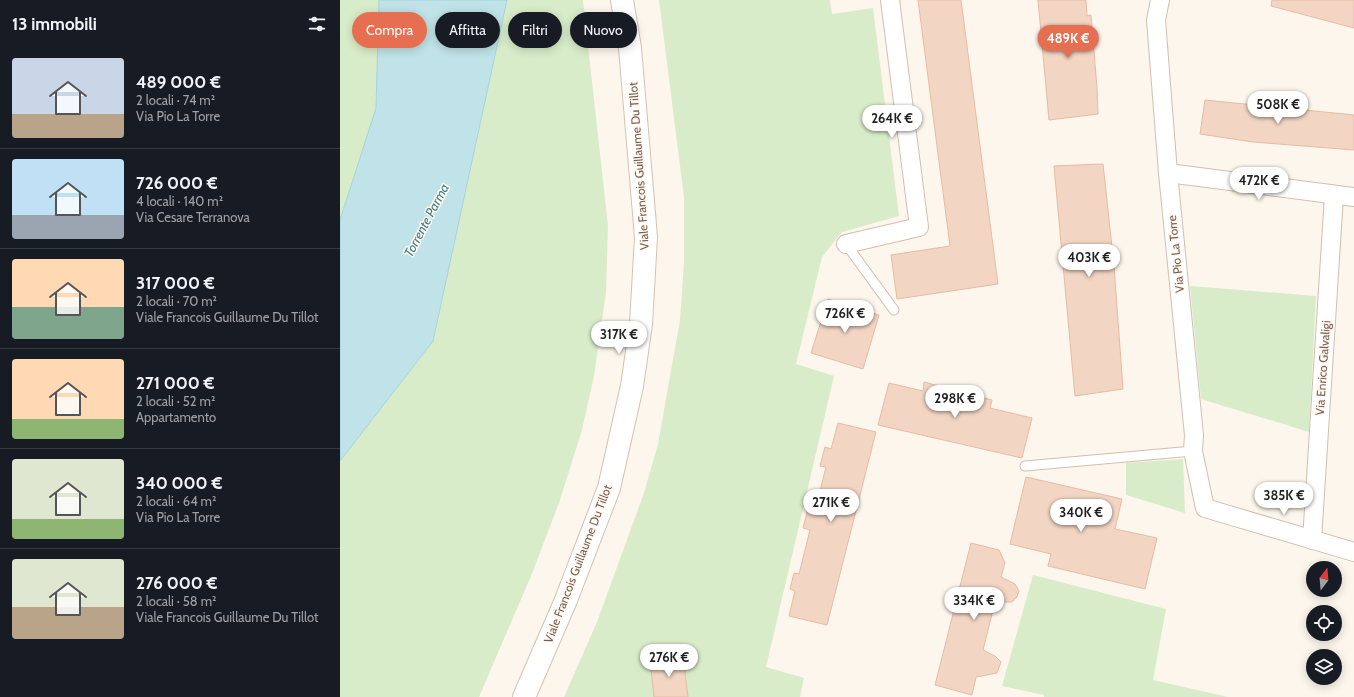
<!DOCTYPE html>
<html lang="it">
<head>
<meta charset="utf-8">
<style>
	:root { --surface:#171b24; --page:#20242c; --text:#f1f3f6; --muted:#9ea1a6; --line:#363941; --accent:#e76f51 }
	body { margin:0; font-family:Cabin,sans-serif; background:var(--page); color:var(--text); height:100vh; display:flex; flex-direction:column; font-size:15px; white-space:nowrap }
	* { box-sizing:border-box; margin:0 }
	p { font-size:13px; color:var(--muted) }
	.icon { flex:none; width:22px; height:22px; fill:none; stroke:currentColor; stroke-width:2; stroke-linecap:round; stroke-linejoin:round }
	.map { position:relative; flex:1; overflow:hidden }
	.details { display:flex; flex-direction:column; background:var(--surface); width:340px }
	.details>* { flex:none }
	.hud { position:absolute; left:12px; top:12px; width:380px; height:36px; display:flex; gap:8px }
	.needle { width:26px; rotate:16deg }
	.fabs { position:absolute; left:966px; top:561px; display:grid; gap:8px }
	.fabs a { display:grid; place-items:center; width:36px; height:36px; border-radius:50%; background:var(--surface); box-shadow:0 2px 10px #0003; font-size:20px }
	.price { position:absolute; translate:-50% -34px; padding:0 9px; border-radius:14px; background:#fff; color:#222; font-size:13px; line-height:26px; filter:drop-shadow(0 1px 2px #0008) }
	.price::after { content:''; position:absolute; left:50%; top:24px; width:12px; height:9px; margin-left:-6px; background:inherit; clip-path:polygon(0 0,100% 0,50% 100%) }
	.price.active { background:var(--accent); color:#fff }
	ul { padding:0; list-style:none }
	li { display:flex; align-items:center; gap:12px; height:100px; padding:0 12px }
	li+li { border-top:1px solid var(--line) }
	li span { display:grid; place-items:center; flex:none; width:112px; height:80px; border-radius:4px; color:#555 }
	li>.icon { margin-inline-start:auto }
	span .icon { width:48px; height:48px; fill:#fffc; stroke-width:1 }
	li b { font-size:17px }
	h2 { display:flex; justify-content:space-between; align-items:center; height:48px; padding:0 12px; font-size:17px }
	.tag { padding:0 14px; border-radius:18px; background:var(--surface); box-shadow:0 2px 10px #0003; font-size:14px; line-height:36px }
	.tag.active { background:var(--accent); color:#fff }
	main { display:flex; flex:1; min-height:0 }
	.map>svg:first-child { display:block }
</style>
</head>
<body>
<main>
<section class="details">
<h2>13 immobili<svg class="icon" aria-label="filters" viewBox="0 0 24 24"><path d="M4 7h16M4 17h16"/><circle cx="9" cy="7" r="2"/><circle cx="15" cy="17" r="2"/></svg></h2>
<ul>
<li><span style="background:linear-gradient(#c9d6e8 70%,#b9a48a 0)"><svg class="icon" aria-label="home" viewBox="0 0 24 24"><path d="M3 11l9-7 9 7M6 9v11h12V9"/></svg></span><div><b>489 000 €</b><p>2 locali · 74 m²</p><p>Via Pio La Torre</p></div></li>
<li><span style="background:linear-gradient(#bfe0f5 70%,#9aa5b1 0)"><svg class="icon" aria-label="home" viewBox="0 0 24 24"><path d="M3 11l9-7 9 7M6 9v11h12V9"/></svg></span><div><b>726 000 €</b><p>4 locali · 140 m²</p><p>Via Cesare Terranova</p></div></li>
<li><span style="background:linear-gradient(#ffd9b3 60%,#7fa58c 0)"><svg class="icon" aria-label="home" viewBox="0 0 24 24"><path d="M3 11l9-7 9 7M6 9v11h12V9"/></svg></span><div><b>317 000 €</b><p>2 locali · 70 m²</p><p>Viale Francois Guillaume Du Tillot</p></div></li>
<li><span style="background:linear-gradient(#ffd9b3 75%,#8fb573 0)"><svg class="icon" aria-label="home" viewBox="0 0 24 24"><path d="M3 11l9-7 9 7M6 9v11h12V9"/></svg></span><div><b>271 000 €</b><p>2 locali · 52 m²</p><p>Appartamento</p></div></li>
<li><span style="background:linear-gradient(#dfe7d0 75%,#8fb573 0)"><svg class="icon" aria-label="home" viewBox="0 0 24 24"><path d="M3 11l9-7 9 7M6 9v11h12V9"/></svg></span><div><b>340 000 €</b><p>2 locali · 64 m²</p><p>Via Pio La Torre</p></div></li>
<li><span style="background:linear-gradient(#dfe7d0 60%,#b9a48a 0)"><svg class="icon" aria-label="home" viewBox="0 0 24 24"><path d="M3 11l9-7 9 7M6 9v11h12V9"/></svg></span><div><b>276 000 €</b><p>2 locali · 58 m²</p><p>Viale Francois Guillaume Du Tillot</p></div></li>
</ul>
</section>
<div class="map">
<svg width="1014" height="697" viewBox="0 0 1014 697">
	<rect width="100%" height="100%" fill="#fdf6ec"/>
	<g fill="#d8ecc9">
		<polygon points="0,0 39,0 36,108 0,220"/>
		<polygon points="167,0 243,0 268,225 266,292 254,376 242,430 219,503 191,576 139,697 0,697 0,461 93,341"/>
		<polygon points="319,0 490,0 492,14 533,8 559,216 502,232 482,257 456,364 494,376 426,667 464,678 460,697 224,697 257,622 304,493 318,444 340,320 344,262 344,197"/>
		<polygon points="850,286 976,296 969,432 861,399"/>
		<polygon points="843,459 845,513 786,495 786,463"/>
		<polygon points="693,575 826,609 813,680 888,697 704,697 704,695 662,686"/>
	</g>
	<polygon fill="#bfe3e8" stroke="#a5d3da" points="39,0 167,0 93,341 0,461 0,220 36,108"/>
	<g fill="#f3d5c3" stroke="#e6bba3">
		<polygon points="578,0 621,0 658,284 557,299 551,255 610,246"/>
		<polygon points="698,0 746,0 747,16 751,15 757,88 758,114 709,120"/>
		<polygon points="932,0 1014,0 1014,28 931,6"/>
		<polygon points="865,100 1014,115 1014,150 913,142 860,134"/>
		<polygon points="763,164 774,266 783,389 735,396 714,166"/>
		<polygon points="488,299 539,315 523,369 471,353"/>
		<polygon points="584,382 652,400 650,408 692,418 682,458 538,425 549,383 583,391"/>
		<polygon points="498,423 536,432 487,625 449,616 455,591 450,589 454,573 459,574 470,530 463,528 469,505 476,507 486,467 480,466 485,447 491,449"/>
		<polygon points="686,477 782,499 775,529 817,538 805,589 708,566 711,554 670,544"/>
		<polygon points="631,543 659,550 665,563 661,577 675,584 679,591 677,597 672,602 655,602 643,650 655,656 661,662 657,673 636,677 632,695 595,685"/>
		<polygon points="343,657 348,697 314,697 310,661"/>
	</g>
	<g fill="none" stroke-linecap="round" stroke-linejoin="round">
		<g stroke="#d1beb0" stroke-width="11">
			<g id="lane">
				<polyline points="506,244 554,310"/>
				<polyline points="685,466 853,451"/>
			</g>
		</g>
		<g stroke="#d1beb0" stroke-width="20">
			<g id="street">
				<polyline points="820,0 816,20 828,173 854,435 853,451 865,508 1014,552"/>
				<polyline points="828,173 1014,197"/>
				<polyline points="506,244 579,227 550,0"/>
				<polyline points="972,540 994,196"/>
			</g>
		</g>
		<g stroke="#d6c0b0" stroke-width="24">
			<polyline id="secondary" points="184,697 226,600 269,488 292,386 301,324 306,237 290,48 282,0"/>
		</g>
		<use href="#lane" stroke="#fff" stroke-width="9"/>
		<use href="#street" stroke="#fff" stroke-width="18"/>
		<use href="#secondary" stroke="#fff" stroke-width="22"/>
	</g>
	<g text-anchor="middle" stroke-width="3" stroke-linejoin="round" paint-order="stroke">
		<g font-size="12" fill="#7a5c4d" stroke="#fffaf3">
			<text transform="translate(299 166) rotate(-94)" y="4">Viale Francois Guillaume Du Tillot</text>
			<text transform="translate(836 254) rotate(-96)" y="4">Via Pio La Torre</text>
			<text transform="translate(983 368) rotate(-86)" y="4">Via Enrico Galvaligi</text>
			<text transform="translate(238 564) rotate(-69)" y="4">Viale Francois Guillaume Du Tillot</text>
		</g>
		<g font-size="13" font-style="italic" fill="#437c86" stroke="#fffaf3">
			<text transform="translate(86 220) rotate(-62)" y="5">Torrente Parma</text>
		</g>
	</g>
</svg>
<div class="fabs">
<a><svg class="needle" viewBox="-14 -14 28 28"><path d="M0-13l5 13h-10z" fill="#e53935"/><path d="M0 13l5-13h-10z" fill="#9ea1a6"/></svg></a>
<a><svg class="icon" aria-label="locate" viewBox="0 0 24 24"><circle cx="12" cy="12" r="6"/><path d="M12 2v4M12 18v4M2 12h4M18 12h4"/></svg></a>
<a><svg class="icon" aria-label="layers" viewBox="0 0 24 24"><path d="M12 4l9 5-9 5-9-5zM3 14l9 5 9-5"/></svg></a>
</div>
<b class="price active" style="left:728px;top:59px">489K €</b>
<b class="price" style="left:938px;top:125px">508K €</b>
<b class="price" style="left:552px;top:139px">264K €</b>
<b class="price" style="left:919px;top:201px">472K €</b>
<b class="price" style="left:749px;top:278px">403K €</b>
<b class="price" style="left:505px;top:334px">726K €</b>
<b class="price" style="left:279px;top:355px">317K €</b>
<b class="price" style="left:615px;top:419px">298K €</b>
<b class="price" style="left:944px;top:516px">385K €</b>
<b class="price" style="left:491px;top:523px">271K €</b>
<b class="price" style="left:741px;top:533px">340K €</b>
<b class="price" style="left:634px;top:621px">334K €</b>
<b class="price" style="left:329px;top:678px">276K €</b>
<div class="hud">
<a class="tag active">Compra</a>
<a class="tag">Affitta</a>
<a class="tag">Filtri</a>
<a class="tag">Nuovo</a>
</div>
</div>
</main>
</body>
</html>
